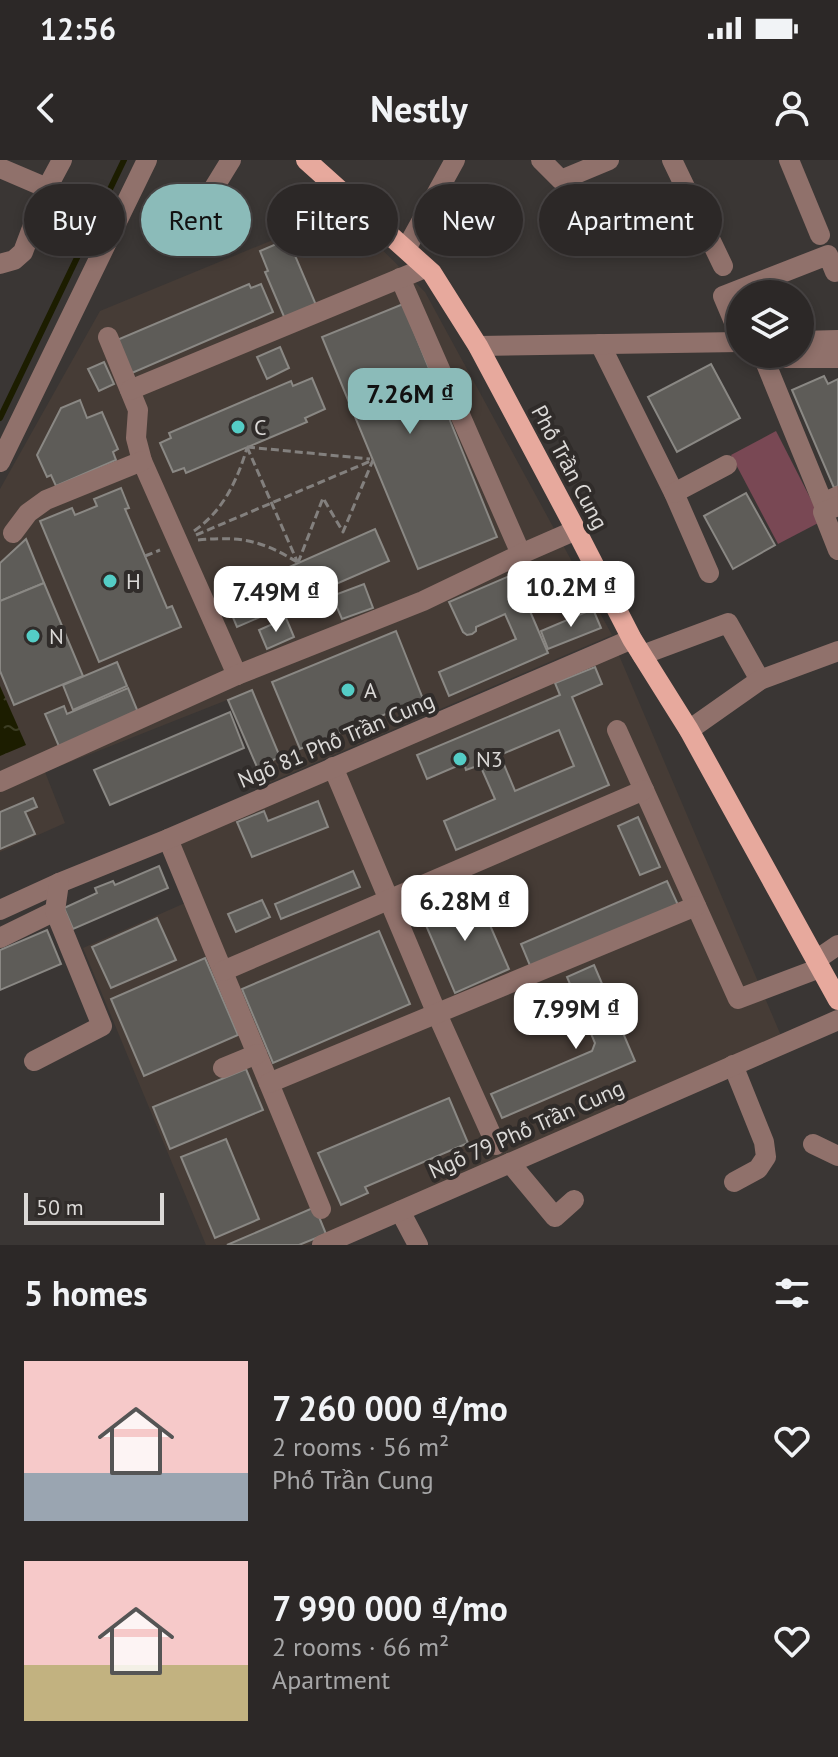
<!DOCTYPE html>
<html lang="en">
<head>
<meta charset="utf-8">
<style>
	:root { --surface:#2c2827; --page:#383433; --text:#f1f3f6; --muted:#a6a6a7; --line:#484444; --accent:#8bbbb9 }
	body { margin:0; font-family:"PT Sans",sans-serif; background:var(--page); color:var(--text); height:100vh; display:flex; flex-direction:column; font-size:30px; white-space:nowrap }
	* { box-sizing:border-box; margin:0 }
	p { font-size:26px; color:var(--muted) }
	.icon { flex:none; width:44px; height:44px; fill:none; stroke:currentColor; stroke-width:2; stroke-linecap:round; stroke-linejoin:round }
	.map { position:relative; height:1085px; overflow:hidden }
	.sheet { display:flex; flex-direction:column; background:var(--surface); flex:1 }
	.sheet>* { flex:none }
	.top-card { position:absolute; left:24px; top:24px; width:790px; height:72px; display:flex; gap:16px }
	.tools { position:absolute; left:726px; top:120px; display:grid; gap:16px }
	.tools a { display:grid; place-items:center; width:88px; height:88px; border-radius:50%; background:var(--surface); box-shadow:0 4px 12px #0003,0 0 0 2px var(--line); font-size:40px }
	.scale { position:absolute; left:24px; bottom:20px; width:140px; box-sizing:border-box; padding-left:8px; border:4px solid #dbd9d7; border-top:0; font-size:22px; line-height:28px; white-space:nowrap; color:#dbd9d7; -webkit-text-stroke:6px #302c2a; paint-order:stroke }
	.price { position:absolute; translate:-50% -68px; padding:0 18px; border-radius:16px; background:#fff; color:#222; font-size:26px; line-height:52px; filter:drop-shadow(0 2px 4px #0008) }
	.price::after { content:''; position:absolute; left:50%; top:48px; width:24px; height:18px; margin-left:-12px; background:inherit; clip-path:polygon(0 0,100% 0,50% 100%) }
	.price.active { background:var(--accent); color:#111 }
	ul { padding:0; list-style:none }
	li { display:flex; align-items:center; gap:24px; height:200px; padding:0 24px }
	li span { display:grid; place-items:center; flex:none; width:224px; height:160px; border-radius:0px; color:#555 }
	li>.icon { margin-inline-start:auto }
	span .icon { width:96px; height:96px; fill:#fffc; stroke-width:1 }
	li b { font-size:34px }
	h2 { display:flex; justify-content:space-between; align-items:center; height:96px; padding:0 24px; font-size:34px }
	.pill { padding:0 28px; border-radius:36px; background:var(--surface); box-shadow:0 4px 12px #0003,0 0 0 2px var(--line); font-size:28px; line-height:72px }
	.pill.active { background:var(--accent); color:#111 }
	.status { display:flex; justify-content:space-between; align-items:center; height:56px; padding:0 40px; background:var(--surface); direction:ltr }
	.status svg { height:22px; fill:currentColor }
	header { display:flex; justify-content:space-between; align-items:center; height:104px; padding:0 24px; background:var(--surface); font-size:36px; font-weight:800 }
	.map>svg:first-child { display:block }
</style>
</head>
<body>
<div class="status"><b>12:56</b><svg viewBox="0 0 49 12"><path d="M0 12V9h3v3zM5 12V6h3v6zM10 12V3h3v9zM15 12V0h3v12zM26 1h20v11H26zM47 4h2v5h-2z"/></svg></div>
<header><svg class="icon" aria-label="back" viewBox="0 0 24 24"><path d="M15 5l-7 7 7 7"/></svg>Nestly<svg class="icon" aria-label="person" viewBox="0 0 24 24"><circle cx="12" cy="8" r="4"/><path d="M4 21q1-7 8-7t8 7"/></svg></header>
<div class="map">
<svg width="838" height="1085" viewBox="0 0 838 1085">
	<defs>
		<pattern id="water-ripples" width="26" height="14" patternUnits="userSpaceOnUse" patternTransform="scale(2)"><rect width="26" height="14" fill="#1c1d00"/><path d="M2 4q2-2 4 0t4 0M15 11q2-2 4 0t4 0" fill="none" stroke="#3c3d24"/></pattern>
	</defs>
	<rect width="100%" height="100%" fill="#3a3634"/>
	<g fill="#463c36">
		<polygon points="343,51 425,132 612,475 264,625 227,540 45,612 65,663 0,692 0,329 100,151"/>
		<polygon points="618,493 782,878 307,1085 206,1085 83,788 185,743 162,690"/>
	</g>
	<polygon fill="#794854" points="776,271 822,361 778,384 731,295"/>
	<polygon fill="url(#water-ripples)" points="0,526 26,585 0,596"/>
	<g fill="none" stroke-linecap="round" stroke-linejoin="round">
		<polyline stroke="#1c1d00" stroke-width="6" points="0,258 124,0"/>
	</g>
	<g fill="#5e5c58" stroke="#8a8884" stroke-width="2" fill-rule="evenodd">
		<polygon points="288,79 316,145 285,159 265,112 268,111 260,91"/>
		<polygon points="249,124 251,128 261,124 273,152 132,213 117,180"/>
		<polygon points="403,144 497,377 418,409 322,177"/>
		<polygon points="280,187 289,208 267,219 257,197"/>
		<polygon points="104,202 114,224 99,231 88,209"/>
		<polygon points="711,204 740,258 677,292 648,237"/>
		<polygon points="824,216 828,224 838,219 838,326 834,328 792,230"/>
		<polygon points="312,218 325,249 305,258 307,262 186,313 184,308 173,312 160,283 171,278 169,273 291,221 293,226"/>
		<polygon points="80,240 87,258 102,252 118,289 113,292 116,300 56,326 51,315 47,317 37,295 61,248"/>
		<polygon points="121,328 129,348 125,349 167,448 172,446 181,467 99,502 40,361 72,348 75,355 97,346 94,339"/>
		<polygon points="746,333 775,385 733,409 704,356"/>
		<polygon points="375,369 389,401 237,467 224,436"/>
		<polygon points="26,379 44,423 0,441 0,403"/>
		<polygon points="514,414 548,493 449,536 439,512 516,479 505,454 476,467 476,471 472,474 467,475 463,472 449,442"/>
		<polygon points="44,423 83,516 14,545 0,511 0,441"/>
		<polygon points="364,424 373,448 342,459 332,436"/>
		<polygon points="593,449 601,468 548,489 541,471"/>
		<polygon points="286,458 294,477 267,489 259,470"/>
		<polygon points="396,471 423,539 300,589 272,522"/>
		<polygon points="117,502 127,526 73,550 63,525"/>
		<path d="M595 507 602 524 572 537 609 625 456 690 444 661 495 639 480 605 466 610 464 603 427 619 417 595 560 535 555 523ZM559 570 574 606 515 631 500 595Z"/>
		<polygon points="128,528 140,557 61,591 45,554 64,546 67,554"/>
		<polygon points="252,530 280,597 257,607 228,540"/>
		<polygon points="230,552 244,588 110,645 94,610"/>
		<polygon points="33,638 37,647 25,652 35,674 0,689 0,652"/>
		<polygon points="318,641 328,667 252,697 237,662 264,651 268,661"/>
		<polygon points="638,657 660,707 640,715 618,666"/>
		<polygon points="159,706 168,728 73,769 64,748 97,733 95,728 113,721 115,725"/>
		<polygon points="353,711 360,727 281,759 275,744"/>
		<polygon points="667,721 678,745 531,808 521,784"/>
		<polygon points="476,733 509,809 455,833 422,756"/>
		<polygon points="262,740 270,757 236,772 228,754"/>
		<polygon points="157,758 176,800 111,828 92,787"/>
		<polygon points="47,770 61,804 0,830 0,790"/>
		<polygon points="379,771 410,844 273,903 242,829"/>
		<polygon points="205,798 238,875 144,916 111,839"/>
		<polygon points="594,805 635,901 502,958 491,934 592,891 595,883 567,817"/>
		<polygon points="246,909 263,950 170,989 153,947"/>
		<polygon points="449,938 468,983 365,1027 368,1033 341,1045 318,993"/>
		<polygon points="226,979 259,1059 215,1078 181,997"/>
		<polygon points="315,1047 326,1074 299,1085 227,1085"/>
	</g>
	<g fill="none" stroke-linecap="round" stroke-linejoin="round">
		<g stroke="#83807e" stroke-width="3" stroke-dasharray="8 4" stroke-linecap="butt">
			<polyline points="247,287 370,299"/>
			<polyline points="247,287 297,401"/>
			<path d="M194 371C223 351 237 321 247 288"/>
			<polyline points="196,375 373,300"/>
			<path d="M198 380C240 376 261 380 297 402"/>
			<polyline points="145,396 160,390"/>
			<polyline points="298,403 323,338 343,372 373,300"/>
		</g>
		<g stroke="#90716b" stroke-width="20">
			<polyline points="541,0 561,20 609,0"/>
			<polyline points="672,0 723,106"/>
			<polyline points="789,0 820,75"/>
			<polyline points="0,8 47,28"/>
			<polyline points="180,83 231,0"/>
			<polyline points="406,89 455,0"/>
			<polyline points="0,104 14,100 23,92 47,28 62,0"/>
			<polyline points="400,118 521,394"/>
			<polyline points="740,176 723,136 828,95 835,112 838,111"/>
			<polyline points="108,177 138,250 136,278 142,301 237,515"/>
			<polyline points="800,181 838,180"/>
			<polyline points="600,184 674,333 709,413"/>
			<polyline points="478,186 740,182"/>
			<polyline points="762,194 823,343 838,336"/>
			<polyline points="764,198 838,198"/>
			<polyline points="130,230 425,108"/>
			<polyline points="0,302 147,0"/>
			<polyline points="674,333 727,305"/>
			<polyline points="838,346 823,352 838,390"/>
			<polyline points="13,373 28,353 46,340 142,301"/>
			<polyline points="642,495 728,463 760,520"/>
			<polyline points="617,570 738,839 820,808"/>
			<polyline points="689,570 760,520 838,491"/>
			<polyline points="333,607 437,854 496,985"/>
			<polyline points="0,622 237,515 423,441 521,394 576,370"/>
			<polyline points="168,679 321,1049"/>
			<polyline points="0,750 59,723 168,679 632,479"/>
			<polyline points="0,778 55,751"/>
			<polyline points="816,800 838,785"/>
			<polyline points="223,811 644,630"/>
			<polyline points="34,901 102,866 55,751 59,723"/>
			<polyline points="733,905 764,982 766,997 758,1009 734,1022"/>
			<polyline points="223,908 257,894"/>
			<polyline points="269,923 696,746"/>
			<polyline points="813,984 838,996"/>
			<polyline points="510,1003 555,1057 574,1040"/>
			<polyline points="400,1051 418,1085"/>
			<polyline points="322,1085 838,860"/>
		</g>
		<polyline stroke="#e7a99d" stroke-width="20" points="306,0 432,113 478,186 576,370 632,479 689,570 838,840"/>
	</g>
	<g fill="#54cdc6" stroke="#302c2a" stroke-width="3">
		<circle cx="238" cy="267" r="8"/>
		<circle cx="110" cy="421" r="8"/>
		<circle cx="33" cy="476" r="8"/>
		<circle cx="348" cy="530" r="8"/>
		<circle cx="460" cy="599" r="8"/>
	</g>
	<g text-anchor="middle" stroke-width="8" stroke-linejoin="round" paint-order="stroke">
		<g font-size="22" fill="#dbd9d7" stroke="#302c2a" text-anchor="start">
			<text x="254" y="275">C</text>
			<text x="126" y="429">H</text>
			<text x="49" y="484">N</text>
			<text x="364" y="538">A</text>
			<text x="476" y="607">N3</text>
		</g>
		<g font-size="22" fill="#dbd9d7" stroke="#302c2a">
			<text transform="translate(570 307) rotate(62)" y="8">Phố Trần Cung</text>
			<text transform="translate(336 580) rotate(-23)" y="8">Ngõ 81 Phố Trần Cung</text>
			<text transform="translate(526 969) rotate(-24)" y="8">Ngõ 79 Phố Trần Cung</text>
		</g>
	</g>
</svg>
<div class="tools">
<a><svg class="icon" aria-label="layers" viewBox="0 0 24 24"><path d="M12 4l9 5-9 5-9-5zM3 14l9 5 9-5"/></svg></a>
</div>
<div class="scale">50 m</div>
<b class="price active" style="left:410px;top:276px">7.26M ₫</b>
<b class="price" style="left:571px;top:469px">10.2M ₫</b>
<b class="price" style="left:276px;top:474px">7.49M ₫</b>
<b class="price" style="left:465px;top:783px">6.28M ₫</b>
<b class="price" style="left:576px;top:891px">7.99M ₫</b>
<div class="top-card">
<a class="pill">Buy</a>
<a class="pill active">Rent</a>
<a class="pill">Filters</a>
<a class="pill">New</a>
<a class="pill">Apartment</a>
</div>
</div>
<section class="sheet">
<h2>5 homes<svg class="icon" aria-label="filters" viewBox="0 0 24 24"><path d="M4 7h16M4 17h16"/><circle cx="9" cy="7" r="2"/><circle cx="15" cy="17" r="2"/></svg></h2>
<ul>
<li><span style="background:linear-gradient(#f6c9c9 70%,#9aa5b1 0)"><svg class="icon" aria-label="home" viewBox="0 0 24 24"><path d="M3 11l9-7 9 7M6 9v11h12V9"/></svg></span><div><b>7 260 000 ₫/mo</b><p>2 rooms · 56 m²</p><p>Phố Trần Cung</p></div><svg class="icon" aria-label="heart" viewBox="0 0 24 24"><path d="M12 20l-8-8c-3-5 5-10 8-4 3-6 11-1 8 4z"/></svg></li>
<li><span style="background:linear-gradient(#f6c9c9 65%,#c2b280 0)"><svg class="icon" aria-label="home" viewBox="0 0 24 24"><path d="M3 11l9-7 9 7M6 9v11h12V9"/></svg></span><div><b>7 990 000 ₫/mo</b><p>2 rooms · 66 m²</p><p>Apartment</p></div><svg class="icon" aria-label="heart" viewBox="0 0 24 24"><path d="M12 20l-8-8c-3-5 5-10 8-4 3-6 11-1 8 4z"/></svg></li>
</ul>
</section>
</body>
</html>
